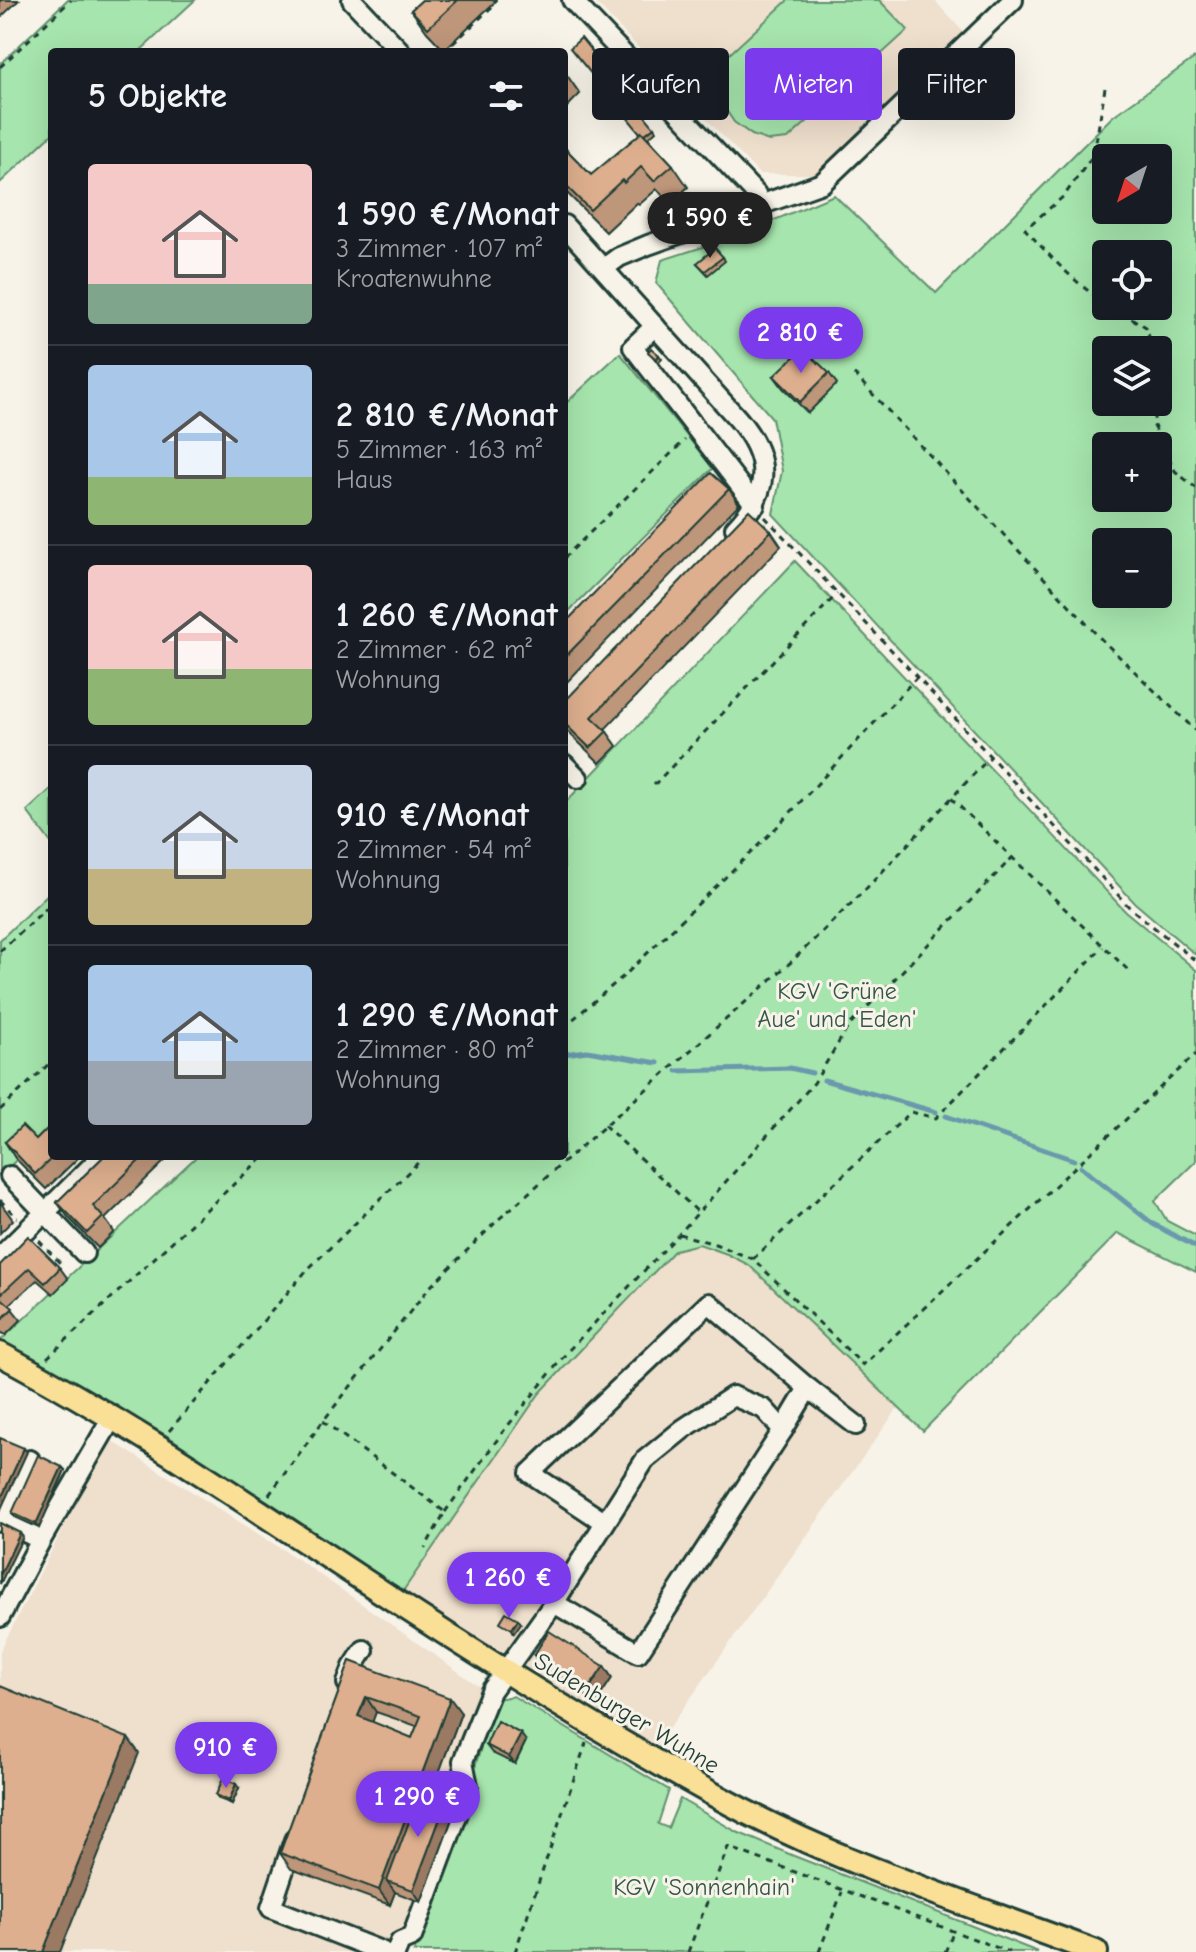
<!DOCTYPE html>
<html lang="de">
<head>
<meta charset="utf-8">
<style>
	:root { --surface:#171b24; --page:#242831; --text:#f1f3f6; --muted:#9ea1a6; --line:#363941; --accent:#7c3aed }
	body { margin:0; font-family:"Comic Neue",sans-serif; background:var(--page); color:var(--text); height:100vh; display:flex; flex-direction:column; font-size:30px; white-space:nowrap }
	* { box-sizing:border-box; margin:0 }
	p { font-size:26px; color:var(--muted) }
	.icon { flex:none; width:44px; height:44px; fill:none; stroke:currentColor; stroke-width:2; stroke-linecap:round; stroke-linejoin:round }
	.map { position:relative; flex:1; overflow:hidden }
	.details { position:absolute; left:48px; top:48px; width:520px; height:1112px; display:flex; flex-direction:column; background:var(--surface); border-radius:8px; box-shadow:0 8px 32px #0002 }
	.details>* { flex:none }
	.banner { position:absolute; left:592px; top:48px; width:484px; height:72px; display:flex; gap:16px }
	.needle { width:52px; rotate:219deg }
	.buttons { position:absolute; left:1092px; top:144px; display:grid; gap:16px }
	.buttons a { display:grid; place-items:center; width:80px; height:80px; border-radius:8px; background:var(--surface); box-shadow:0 8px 32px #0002; font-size:40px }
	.price { position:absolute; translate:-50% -68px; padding:0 18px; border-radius:28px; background:var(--accent); color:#fff; font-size:26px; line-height:52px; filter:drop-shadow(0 2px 4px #0008) }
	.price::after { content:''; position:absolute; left:50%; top:48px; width:24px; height:18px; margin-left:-12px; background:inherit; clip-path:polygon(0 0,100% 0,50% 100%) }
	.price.active { background:#222; color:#fff }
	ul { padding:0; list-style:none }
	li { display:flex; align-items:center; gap:24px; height:200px; padding:0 40px }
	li+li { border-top:2px solid var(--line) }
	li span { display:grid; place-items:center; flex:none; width:224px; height:160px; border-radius:8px; color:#555 }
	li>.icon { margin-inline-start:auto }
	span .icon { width:96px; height:96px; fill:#fffc; stroke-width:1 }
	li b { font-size:34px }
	h2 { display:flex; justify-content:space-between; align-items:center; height:96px; padding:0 40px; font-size:34px }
	.tag { padding:0 28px; border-radius:8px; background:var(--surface); box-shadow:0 8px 32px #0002; font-size:28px; line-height:72px }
	.tag.active { background:var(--accent); color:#fff }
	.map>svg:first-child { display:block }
</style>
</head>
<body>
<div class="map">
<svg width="1196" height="1952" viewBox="0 0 1196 1952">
	<rect width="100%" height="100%" fill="#f7f3e8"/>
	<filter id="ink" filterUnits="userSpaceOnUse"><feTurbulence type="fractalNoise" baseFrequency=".0125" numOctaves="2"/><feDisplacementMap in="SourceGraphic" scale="16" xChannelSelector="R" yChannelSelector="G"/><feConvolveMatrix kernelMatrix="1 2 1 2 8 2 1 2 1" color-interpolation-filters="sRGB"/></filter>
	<g filter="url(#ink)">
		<g fill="#efdfcd">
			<polygon points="593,0 934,0 967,36 819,174 759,174"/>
			<polygon points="699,1244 727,1254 749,1265 898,1408 654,1749 449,1622 403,1591 539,1394 675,1250"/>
			<polygon points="109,1439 299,1560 497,1699 414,1952 0,1952 0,1651"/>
		</g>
		<g fill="#a6e5ad" stroke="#629170" stroke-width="2" fill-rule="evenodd">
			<polygon points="67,0 195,0 139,52 52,52 52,134 0,183 0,64"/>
			<polygon points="788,0 879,0 908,30 788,139 769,141 752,135 734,122 720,101 715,82 723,60"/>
			<path d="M1196 57V955L1135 903 773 514 782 471 772 418 656 283 662 260 734 237 834 195 936 293 1113 116ZM1106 158H1158V210H1106ZM1106 254H1158V306H1106ZM1106 350H1158V402H1106ZM1106 446H1158V498H1106ZM1106 542H1158V594H1106Z"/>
			<polygon points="620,353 713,468 564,616 564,405"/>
			<polygon points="795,561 1125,911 1196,970 1196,1161 1155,1201 1167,1221 1196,1236 1196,1272 1118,1233 923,1431 749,1265 727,1254 699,1244 675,1250 539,1394 403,1591 386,1583 166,1435 0,1341 197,1156 564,1156 564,804"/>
			<polygon points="52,788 52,844 27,811"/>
			<polygon points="52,890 52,1125 0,1176 0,940"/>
			<polygon points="513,1696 669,1790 658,1824 668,1828 680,1799 737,1832 794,1856 1038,1952 414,1952 497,1699"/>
		</g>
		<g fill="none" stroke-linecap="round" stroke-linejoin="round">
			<g stroke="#6b98ad" stroke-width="5">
				<polyline points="564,1054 587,1051 658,1063"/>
				<polyline points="677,1071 790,1068 812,1073"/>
				<polyline points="824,1080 936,1112"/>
				<polyline points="946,1116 1074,1160"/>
				<polyline points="1081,1167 1153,1224 1196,1247"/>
			</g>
			<g stroke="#1f3d34" stroke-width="24">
				<g id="minor">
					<polyline points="352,0 401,52"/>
					<polyline points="572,0 756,194 761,206"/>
					<path d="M564 225 738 419C771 458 771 491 735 528"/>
					<polyline points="604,268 619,257 648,245 822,183 1013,0"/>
					<polyline points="655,326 633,347 755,505"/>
					<polyline points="564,764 578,778"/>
					<polyline points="10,1176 84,1253"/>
					<polyline points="0,1257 102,1156"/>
					<polyline points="0,1520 41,1540"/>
					<polyline points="0,1521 30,1460"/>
					<polyline points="604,1522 530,1473 709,1303 808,1388 856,1425"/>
					<polyline points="554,1603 638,1653 783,1430 808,1388"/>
					<polyline points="0,1617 41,1540 112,1418"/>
					<polyline points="347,1683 353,1667 364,1650"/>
					<polyline points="294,1840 271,1908 383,1952"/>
					<polyline points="396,1952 400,1942 412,1937 468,1786 463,1761 491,1691 554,1603 645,1460 683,1429 733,1396 764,1409 783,1430"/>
				</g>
			</g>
			<g stroke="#1f3d34" stroke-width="28">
				<path id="major" d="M0 1354C156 1437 299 1540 448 1635 536 1691 626 1746 718 1797 837 1863 969 1904 1096 1952"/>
			</g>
			<g stroke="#1f3d34" stroke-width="3" stroke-dasharray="6 6" stroke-linecap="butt">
				<polyline points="444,52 496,3"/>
				<polyline points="0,67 71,0"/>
				<path d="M1105 88 1094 154 1064 196 1025 229C1050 256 1075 284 1106 303"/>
				<polyline points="1111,306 1146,327 1153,350"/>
				<polyline points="1158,363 1162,376 1158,398"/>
				<polyline points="854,374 1098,636 1196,731"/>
				<polyline points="1157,402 1153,424 1175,471 1196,488"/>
				<polyline points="765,517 917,677 1130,908 1196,961"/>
				<polyline points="564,558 685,440"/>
				<polyline points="654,785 837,594"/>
				<polyline points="951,798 1130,972"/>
				<polyline points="564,879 565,878"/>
				<polyline points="0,951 52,903"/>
				<polyline points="564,1027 626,974 777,827 917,677"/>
				<polyline points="0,1110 52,1061"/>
				<polyline points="604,1125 698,1212"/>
				<polyline points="0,1200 17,1218"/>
				<polyline points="679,1234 715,1244 753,1259 863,1365 1196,1054"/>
				<polyline points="39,1241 61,1264"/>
				<polyline points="753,1259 911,1112 936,1118 1103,947"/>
				<polyline points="47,1358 264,1156"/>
				<polyline points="323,1421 445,1512 425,1548"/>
				<polyline points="169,1431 307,1270 425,1156"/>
				<polyline points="269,1495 323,1421 429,1288 499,1219 791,962 864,891 991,756"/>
				<polyline points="445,1512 502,1433 568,1351 679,1234 814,1083 848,1027 1012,858"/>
				<polyline points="515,1952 586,1743"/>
				<polyline points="688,1952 728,1847 1009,1952"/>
				<polyline points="819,1952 842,1892"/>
				<polyline points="945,1952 954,1931"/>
			</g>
			<use href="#minor" stroke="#f7f3e8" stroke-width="18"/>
			<use href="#major" stroke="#fadf96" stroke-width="22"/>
		</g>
		<g fill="#be967a" stroke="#1f3d34" stroke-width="2" fill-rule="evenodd">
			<polygon points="0,0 19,0 0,18"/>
			<polygon points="422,0 496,0 496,1 444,50 427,32 411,10"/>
			<polygon points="564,71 580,94 564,110"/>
			<polygon points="654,127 656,131 648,138 673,165 688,187 670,204 657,189 639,205 637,203 606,232 564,190 564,147 591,175"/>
			<polygon points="723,257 725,261 708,275 697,263"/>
			<polygon points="829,373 837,384 808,413 783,388 774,376"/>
			<polygon points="729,489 739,504 564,685 564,624"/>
			<polygon points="771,531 781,546 605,729 617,746 600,763 564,728 564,702"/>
			<polygon points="36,1140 52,1156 80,1156 46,1189 15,1158 5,1142"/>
			<polygon points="104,1156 170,1156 105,1219 114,1232 98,1248 68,1217 57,1202"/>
			<polygon points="0,1202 13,1220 0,1233"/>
			<polygon points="0,1265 60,1268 68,1279 53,1294 37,1280 9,1305 21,1320 6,1335 0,1332"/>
			<polygon points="62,1467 65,1470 39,1528 15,1517 12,1513"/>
			<polygon points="534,1655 604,1666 612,1678 596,1702 542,1667"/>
			<path d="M350 1661 461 1713 432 1791 456 1808 421 1902 395 1892 390 1905 291 1869 280 1853ZM376 1712 417 1726 412 1738 372 1722Z"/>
			<polygon points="526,1741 515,1764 492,1753 486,1745"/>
			<polygon points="239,1788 232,1804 219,1799 216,1795"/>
		</g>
		<g fill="#9b7a63" stroke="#1f3d34" stroke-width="2">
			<polygon points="659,355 662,359 658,363 656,359"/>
			<polygon points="24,1448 27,1452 0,1511 0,1501"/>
			<polygon points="62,1467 65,1470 39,1528 36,1524"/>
			<polygon points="20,1533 23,1537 0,1584 0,1575"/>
			<polygon points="518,1619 521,1623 514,1633 512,1629"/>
			<polygon points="604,1666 612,1678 596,1702 588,1690"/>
			<polygon points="366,1697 376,1712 369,1731 358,1716"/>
			<polygon points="450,1698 461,1713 398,1884 387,1881 395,1892 390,1905 379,1890"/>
			<polygon points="521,1734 526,1741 515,1764 509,1757"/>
			<polygon points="128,1738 139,1753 60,1952 43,1952"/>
			<polygon points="236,1784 239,1788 232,1804 229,1801"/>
			<polygon points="448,1797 456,1808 421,1902 413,1890"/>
		</g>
		<g fill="#ddaf8e" stroke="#1f3d34" stroke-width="2" fill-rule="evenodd">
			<polygon points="422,0 458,0 428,28 411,10"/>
			<polygon points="581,38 654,127 645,134 642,132 640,133 570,48"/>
			<polygon points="642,132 673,165 654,181 641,167 624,183 622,180 590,210 564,184 564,147 591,175"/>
			<polygon points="715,248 723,257 705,271 697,263"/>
			<polygon points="651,348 659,355 656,359 648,352"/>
			<polygon points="803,348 829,373 800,402 774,376"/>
			<polygon points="711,473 729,489 564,658 564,624"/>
			<polygon points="749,510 771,531 592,717 607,731 590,748 564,723 564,702"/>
			<polygon points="52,1124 52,1156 54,1156 35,1174 5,1142 22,1126 36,1140"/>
			<polygon points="104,1156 144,1156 93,1206 103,1217 87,1233 57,1202"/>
			<polygon points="28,1236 60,1268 45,1283 29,1268 0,1295 0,1265"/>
			<polygon points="0,1297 13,1308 0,1321"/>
			<polygon points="0,1438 24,1448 0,1501"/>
			<polygon points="38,1455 62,1467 36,1524 12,1513"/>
			<polygon points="0,1523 20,1533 0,1575"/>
			<polygon points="506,1612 518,1619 512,1629 500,1622"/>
			<polygon points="549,1631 604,1666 588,1690 534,1655"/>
			<path d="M350 1661 450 1698 379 1890 280 1853ZM366 1697 421 1716 412 1738 358 1716Z"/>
			<polygon points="0,1686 128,1738 43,1952 0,1952"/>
			<polygon points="497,1721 521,1734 509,1757 486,1745"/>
			<polygon points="223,1778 236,1784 229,1801 216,1795"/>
			<polygon points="422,1787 448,1797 413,1890 387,1881"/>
		</g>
	</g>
	<g text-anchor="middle" stroke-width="6" stroke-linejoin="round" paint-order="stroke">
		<g font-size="24" fill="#335646" stroke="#f7f3e8">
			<text x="837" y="999">KGV 'Grüne<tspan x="837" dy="28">Aue' und 'Eden'</tspan></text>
			<text x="704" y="1895">KGV 'Sonnenhain'</text>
		</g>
		<g font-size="24" fill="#1f3d34" stroke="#f7f3e8">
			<text transform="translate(627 1713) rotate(31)" y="8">Sudenburger Wuhne</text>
		</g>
	</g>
</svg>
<div class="buttons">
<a><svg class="needle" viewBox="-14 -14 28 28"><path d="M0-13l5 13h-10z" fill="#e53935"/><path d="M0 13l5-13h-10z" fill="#9ea1a6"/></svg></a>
<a><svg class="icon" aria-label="locate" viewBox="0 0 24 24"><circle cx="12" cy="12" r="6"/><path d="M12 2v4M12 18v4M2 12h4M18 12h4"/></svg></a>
<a><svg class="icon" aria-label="layers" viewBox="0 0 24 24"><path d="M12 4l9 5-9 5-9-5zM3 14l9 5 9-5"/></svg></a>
<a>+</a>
<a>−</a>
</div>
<b class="price active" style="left:710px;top:260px">1 590 €</b>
<b class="price" style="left:801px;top:375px">2 810 €</b>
<b class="price" style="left:509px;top:1620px">1 260 €</b>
<b class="price" style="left:226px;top:1790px">910 €</b>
<b class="price" style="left:418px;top:1839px">1 290 €</b>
<div class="banner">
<a class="tag">Kaufen</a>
<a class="tag active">Mieten</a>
<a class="tag">Filter</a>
</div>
<section class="details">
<h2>5 Objekte<svg class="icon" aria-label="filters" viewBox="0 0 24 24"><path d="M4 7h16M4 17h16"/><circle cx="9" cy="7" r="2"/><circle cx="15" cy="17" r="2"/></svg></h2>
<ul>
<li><span style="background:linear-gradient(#f6c9c9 75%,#7fa58c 0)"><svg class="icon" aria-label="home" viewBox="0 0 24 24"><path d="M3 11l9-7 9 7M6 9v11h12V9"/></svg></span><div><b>1 590 €/Monat</b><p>3 Zimmer · 107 m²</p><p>Kroatenwuhne</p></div></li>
<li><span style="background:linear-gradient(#a9c7e8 70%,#8fb573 0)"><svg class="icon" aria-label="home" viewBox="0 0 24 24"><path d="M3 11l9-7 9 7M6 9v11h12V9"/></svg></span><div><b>2 810 €/Monat</b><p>5 Zimmer · 163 m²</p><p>Haus</p></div></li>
<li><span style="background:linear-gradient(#f6c9c9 65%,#8fb573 0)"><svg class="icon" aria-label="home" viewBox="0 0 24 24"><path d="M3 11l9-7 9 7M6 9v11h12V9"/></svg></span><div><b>1 260 €/Monat</b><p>2 Zimmer · 62 m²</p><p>Wohnung</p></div></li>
<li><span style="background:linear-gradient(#c9d6e8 65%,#c2b280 0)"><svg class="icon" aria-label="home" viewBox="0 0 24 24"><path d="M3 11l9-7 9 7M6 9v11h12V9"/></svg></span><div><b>910 €/Monat</b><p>2 Zimmer · 54 m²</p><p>Wohnung</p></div></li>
<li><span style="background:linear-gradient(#a9c7e8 60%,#9aa5b1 0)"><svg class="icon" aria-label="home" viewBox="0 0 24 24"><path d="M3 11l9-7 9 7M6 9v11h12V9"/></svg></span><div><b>1 290 €/Monat</b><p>2 Zimmer · 80 m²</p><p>Wohnung</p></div></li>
</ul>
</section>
</div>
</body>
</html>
